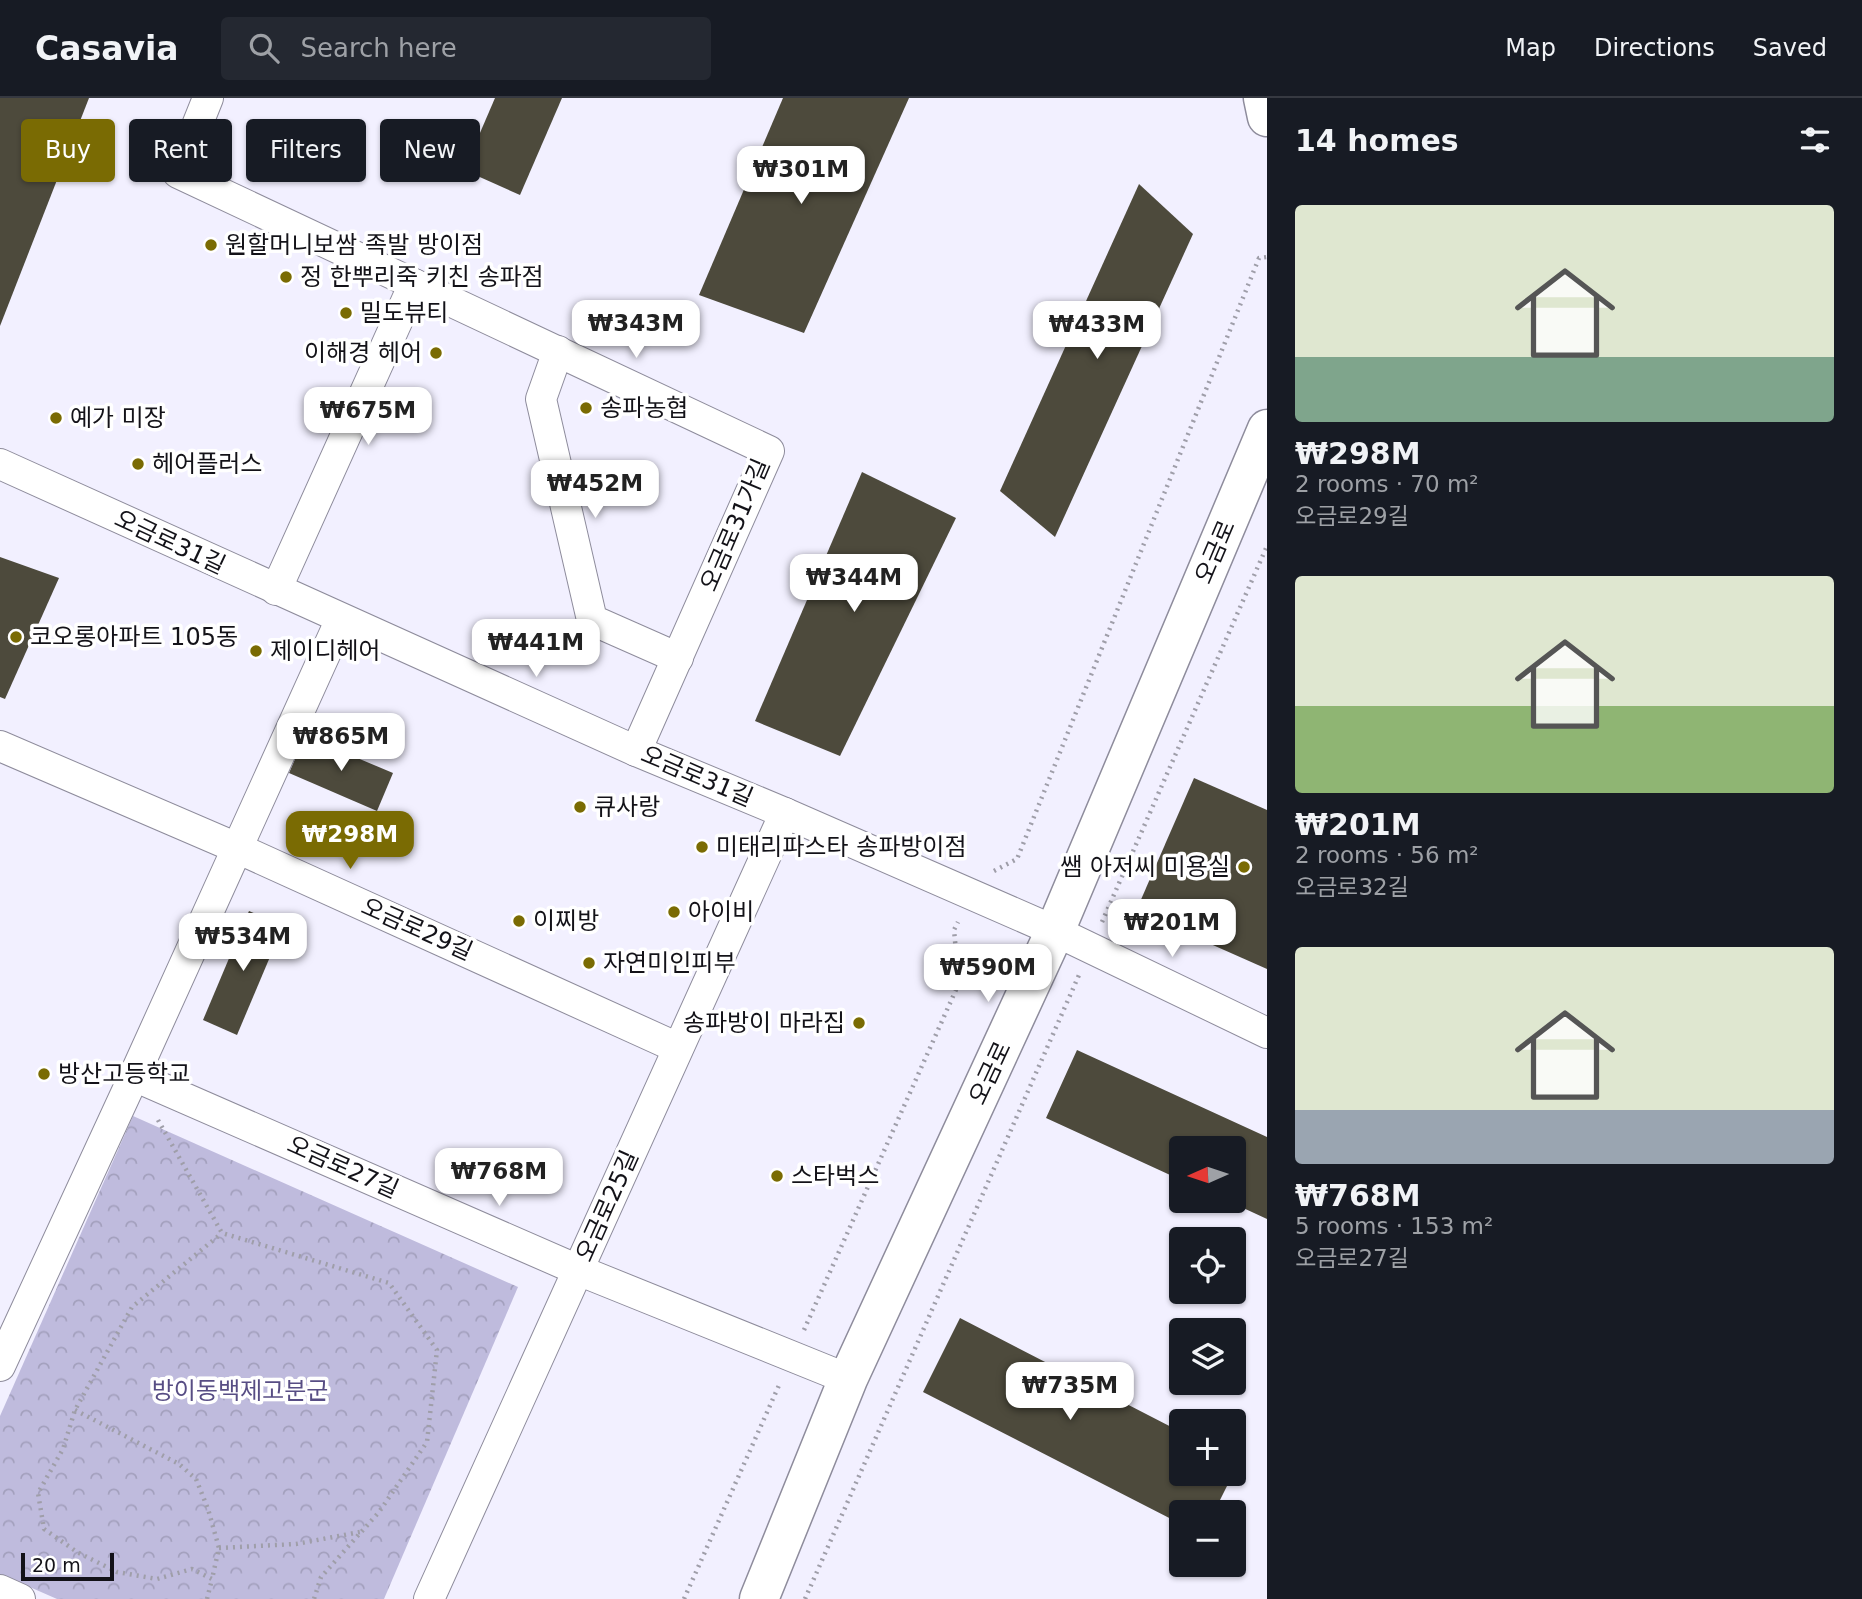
<!DOCTYPE html>
<html lang="en">
<head>
<meta charset="utf-8">
<style>
	:root { --surface:#171b24; --page:#242831; --text:#f1f3f6; --muted:#9ea1a6; --line:#363941; --accent:#7a6b03 }
	body { margin:0; font-family:"DejaVu Sans","Noto Sans KR",sans-serif; background:var(--page); color:var(--text); height:100vh; display:flex; flex-direction:column; font-size:26px; white-space:nowrap }
	* { box-sizing:border-box; margin:0 }
	p { font-size:23px; color:var(--muted) }
	.icon { flex:none; width:38px; height:38px; fill:none; stroke:currentColor; stroke-width:2; stroke-linecap:round; stroke-linejoin:round }
	.map { position:relative; flex:1; overflow:hidden }
	.sheet { display:flex; flex-direction:column; background:var(--surface); width:595px }
	.sheet>* { flex:none }
	.top-card { position:absolute; left:21px; top:21px; width:665px; height:63px; display:flex; gap:14px }
	.needle { width:46px; rotate:267deg }
	.controls { position:absolute; left:1169px; top:1038px; display:grid; gap:14px }
	.controls a { display:grid; place-items:center; width:77px; height:77px; border-radius:7px; background:var(--surface); box-shadow:0 2px 5px #0004; font-size:35px }
	.scale { position:absolute; left:21px; bottom:18px; width:93px; box-sizing:border-box; padding-left:7px; border:4px solid #131218; border-top:0; font-size:19px; line-height:24px; white-space:nowrap; color:#131218; -webkit-text-stroke:5px #fff; paint-order:stroke }
	.price { position:absolute; translate:-50% -60px; padding:0 16px; border-radius:14px; background:#fff; color:#222; font-size:23px; line-height:46px; filter:drop-shadow(0 2px 4px #0008) }
	.price::after { content:''; position:absolute; left:50%; top:42px; width:21px; height:16px; margin-left:-10px; background:inherit; clip-path:polygon(0 0,100% 0,50% 100%) }
	.price.selected { background:var(--accent); color:#fff }
	ul { padding:0; list-style:none }
	li { display:grid; align-content:center; gap:14px; height:371px; padding:0 28px }
	li span { display:grid; place-items:center; height:217px; border-radius:7px; color:#555 }
	li>.icon { margin-inline-start:auto }
	span .icon { width:126px; height:126px; fill:#fffc; stroke-width:1 }
	li b { font-size:30px }
	h2 { display:flex; justify-content:space-between; align-items:center; height:84px; padding:0 28px; font-size:30px }
	.pill { padding:0 24px; border-radius:7px; background:var(--surface); box-shadow:0 2px 5px #0004; font-size:24px; line-height:63px }
	.pill.selected { background:var(--accent); color:#fff }
	header { display:flex; align-items:center; gap:42px; box-sizing:border-box; height:98px; padding:0 35px; background:var(--surface); border-bottom:2px solid var(--line) }
	header strong { font-size:33px }
	nav { display:flex; gap:38px; margin-inline-start:auto; font-size:24px }
	.search { width:490px; height:63px; background:var(--page); display:flex; align-items:center; gap:18px; box-sizing:border-box; padding:0 24px; border-radius:7px; color:var(--muted); font-size:26px }
	main { display:flex; flex:1; min-height:0 }
	.map>svg:first-child { display:block }
</style>
</head>
<body>
<header>
<strong>Casavia</strong>
<div class="search"><svg class="icon" aria-label="search" viewBox="0 0 24 24"><circle cx="10" cy="10" r="6"/><path d="M15 15l6 6"/></svg>Search here</div>
<nav><a>Map</a><a>Directions</a><a>Saved</a></nav>
</header>
<main>
<div class="map">
<svg width="1267" height="1501" viewBox="0 0 1267 1501">
	<defs>
		<pattern id="park-crowns" width="20" height="18" patternUnits="userSpaceOnUse" patternTransform="scale(1.75)"><rect width="20" height="18" fill="#bfbbdd"/><path d="M2 6a3 3 0 1 1 6 0M12 15a3 3 0 1 1 6 0" fill="none" stroke="#a3a0bd"/></pattern>
	</defs>
	<rect width="100%" height="100%" fill="#f2f0ff"/>
	<polygon fill="url(#park-crowns)" points="133,1018 518,1189 384,1501 57,1501 0,1476 0,1318"/>
	<g fill="#4d4a3c">
		<polygon points="0,0 89,0 0,228"/>
		<polygon points="495,0 562,0 520,97 464,72"/>
		<polygon points="783,0 909,0 804,235 699,197"/>
		<polygon points="1139,86 1193,136 1055,439 1000,393"/>
		<polygon points="862,374 956,420 840,658 755,623"/>
		<polygon points="0,459 59,480 5,601 0,599"/>
		<polygon points="305,638 393,675 377,713 289,675"/>
		<polygon points="1194,680 1267,712 1267,871 1136,813"/>
		<polygon points="249,813 283,828 237,937 203,922"/>
		<polygon points="1077,952 1267,1039 1267,1121 1226,1102 1234,1102 1234,1050 1181,1050 1181,1082 1046,1020"/>
		<polygon points="960,1220 1181,1334 1181,1376 1233,1376 1214,1414 1181,1414 1181,1426 923,1294"/>
	</g>
	<g fill="none" stroke-linecap="round" stroke-linejoin="round">
		<g stroke="#8e8c9c" stroke-width="32">
			<g id="minor">
				<polyline points="208,0 178,75 769,353 636,653"/>
				<polyline points="558,253 541,301 592,522 678,560"/>
				<polyline points="0,366 636,653 785,715 1055,833 1267,935"/>
				<polyline points="276,492 414,186"/>
				<polyline points="0,648 237,750 678,950"/>
				<polyline points="134,978 578,1172 848,1281"/>
				<polyline points="0,1268 134,978 341,521"/>
				<polyline points="0,1492 20,1501"/>
				<polyline points="429,1501 785,715"/>
			</g>
		</g>
		<g stroke="#8e8c9c" stroke-width="41">
			<g id="major">
				<polyline points="1263,0 1267,19"/>
				<polyline points="759,1501 848,1281 1055,833 1267,331"/>
			</g>
		</g>
		<g stroke="#9f9ea9" stroke-width="4.5" stroke-dasharray="2 5" stroke-linecap="butt">
			<polyline points="994,773 1017,761 1259,160 1267,159"/>
			<polyline points="1102,824 1267,448"/>
			<polyline points="158,1022 222,1135 389,1185 437,1252 427,1344 379,1414 321,1479 314,1501"/>
			<polyline points="804,1232 959,885 954,832 958,824"/>
			<polyline points="75,1312 179,1366 196,1381 208,1411 219,1450 212,1481"/>
			<polyline points="219,1450 296,1446 360,1434"/>
			<polyline points="207,1501 212,1481 192,1471 157,1481 117,1474 77,1454 44,1431 38,1395 63,1351 75,1312 132,1209 222,1135"/>
			<polyline points="684,1501 780,1285"/>
			<polyline points="805,1501 1079,877"/>
		</g>
		<use href="#minor" stroke="#fff" stroke-width="30"/>
		<use href="#major" stroke="#fff" stroke-width="38"/>
	</g>
	<g fill="#7a6b03" stroke="#fff" stroke-width="2.5">
		<circle cx="211" cy="147" r="7"/>
		<circle cx="286" cy="179" r="7"/>
		<circle cx="346" cy="215" r="7"/>
		<circle cx="436" cy="255" r="7"/>
		<circle cx="586" cy="310" r="7"/>
		<circle cx="56" cy="320" r="7"/>
		<circle cx="138" cy="366" r="7"/>
		<circle cx="16" cy="539" r="7"/>
		<circle cx="256" cy="553" r="7"/>
		<circle cx="580" cy="709" r="7"/>
		<circle cx="702" cy="749" r="7"/>
		<circle cx="1244" cy="769" r="7"/>
		<circle cx="674" cy="814" r="7"/>
		<circle cx="519" cy="823" r="7"/>
		<circle cx="589" cy="865" r="7"/>
		<circle cx="859" cy="925" r="7"/>
		<circle cx="44" cy="976" r="7"/>
		<circle cx="777" cy="1078" r="7"/>
	</g>
	<g text-anchor="middle" stroke-width="7" stroke-linejoin="round" paint-order="stroke">
		<g font-size="24" fill="#131218" stroke="#fff" text-anchor="start">
			<text x="225" y="155">원할머니보쌈 족발 방이점</text>
			<text x="300" y="187">정 한뿌리죽 키친 송파점</text>
			<text x="360" y="223">밀도뷰티</text>
			<text x="422" y="263" text-anchor="end">이해경 헤어</text>
			<text x="600" y="318">송파농협</text>
			<text x="70" y="328">예가 미장</text>
			<text x="152" y="374">헤어플러스</text>
			<text x="30" y="547">코오롱아파트 105동</text>
			<text x="270" y="561">제이디헤어</text>
			<text x="594" y="717">큐사랑</text>
			<text x="716" y="757">미태리파스타 송파방이점</text>
			<text x="1230" y="777" text-anchor="end">쌤 아저씨 미용실</text>
			<text x="688" y="822">아이비</text>
			<text x="533" y="831">이찌방</text>
			<text x="603" y="873">자연미인피부</text>
			<text x="845" y="933" text-anchor="end">송파방이 마라집</text>
			<text x="58" y="984">방산고등학교</text>
			<text x="791" y="1086">스타벅스</text>
		</g>
		<g font-size="24" fill="#131218" stroke="#fff">
			<text transform="translate(735 427) rotate(-67)" y="8">오금로31가길</text>
			<text transform="translate(170 444) rotate(25)" y="8">오금로31길</text>
			<text transform="translate(1215 454) rotate(-67)" y="8">오금로</text>
			<text transform="translate(697 678) rotate(23)" y="8">오금로31길</text>
			<text transform="translate(417 831) rotate(24)" y="8">오금로29길</text>
			<text transform="translate(990 975) rotate(-65)" y="8">오금로</text>
			<text transform="translate(343 1069) rotate(24)" y="8">오금로27길</text>
			<text transform="translate(607 1108) rotate(-66)" y="8">오금로25길</text>
		</g>
		<g font-size="24" fill="#574d84" stroke="#fff">
			<text x="240" y="1301">방이동백제고분군</text>
		</g>
	</g>
</svg>
<div class="controls">
<a><svg class="needle" viewBox="-14 -14 28 28"><path d="M0-13l5 13h-10z" fill="#e53935"/><path d="M0 13l5-13h-10z" fill="#9ea1a6"/></svg></a>
<a><svg class="icon" aria-label="locate" viewBox="0 0 24 24"><circle cx="12" cy="12" r="6"/><path d="M12 2v4M12 18v4M2 12h4M18 12h4"/></svg></a>
<a><svg class="icon" aria-label="layers" viewBox="0 0 24 24"><path d="M12 4l9 5-9 5-9-5zM3 14l9 5 9-5"/></svg></a>
<a>+</a>
<a>−</a>
</div>
<div class="scale">20 m</div>
<b class="price" style="left:801px;top:108px">₩301M</b>
<b class="price" style="left:636px;top:262px">₩343M</b>
<b class="price" style="left:1097px;top:263px">₩433M</b>
<b class="price" style="left:368px;top:349px">₩675M</b>
<b class="price" style="left:595px;top:422px">₩452M</b>
<b class="price" style="left:854px;top:516px">₩344M</b>
<b class="price" style="left:536px;top:581px">₩441M</b>
<b class="price" style="left:341px;top:675px">₩865M</b>
<b class="price selected" style="left:350px;top:773px">₩298M</b>
<b class="price" style="left:1172px;top:861px">₩201M</b>
<b class="price" style="left:243px;top:875px">₩534M</b>
<b class="price" style="left:988px;top:906px">₩590M</b>
<b class="price" style="left:499px;top:1110px">₩768M</b>
<b class="price" style="left:1070px;top:1324px">₩735M</b>
<div class="top-card">
<a class="pill selected">Buy</a>
<a class="pill">Rent</a>
<a class="pill">Filters</a>
<a class="pill">New</a>
</div>
</div>
<section class="sheet">
<h2>14 homes<svg class="icon" aria-label="filters" viewBox="0 0 24 24"><path d="M4 7h16M4 17h16"/><circle cx="9" cy="7" r="2"/><circle cx="15" cy="17" r="2"/></svg></h2>
<ul>
<li><span style="background:linear-gradient(#dfe7d0 70%,#7fa58c 0)"><svg class="icon" aria-label="home" viewBox="0 0 24 24"><path d="M3 11l9-7 9 7M6 9v11h12V9"/></svg></span><div><b>₩298M</b><p>2 rooms · 70 m²</p><p>오금로29길</p></div></li>
<li><span style="background:linear-gradient(#dfe7d0 60%,#8fb573 0)"><svg class="icon" aria-label="home" viewBox="0 0 24 24"><path d="M3 11l9-7 9 7M6 9v11h12V9"/></svg></span><div><b>₩201M</b><p>2 rooms · 56 m²</p><p>오금로32길</p></div></li>
<li><span style="background:linear-gradient(#dfe7d0 75%,#9aa5b1 0)"><svg class="icon" aria-label="home" viewBox="0 0 24 24"><path d="M3 11l9-7 9 7M6 9v11h12V9"/></svg></span><div><b>₩768M</b><p>5 rooms · 153 m²</p><p>오금로27길</p></div></li>
</ul>
</section>
</main>
</body>
</html>
